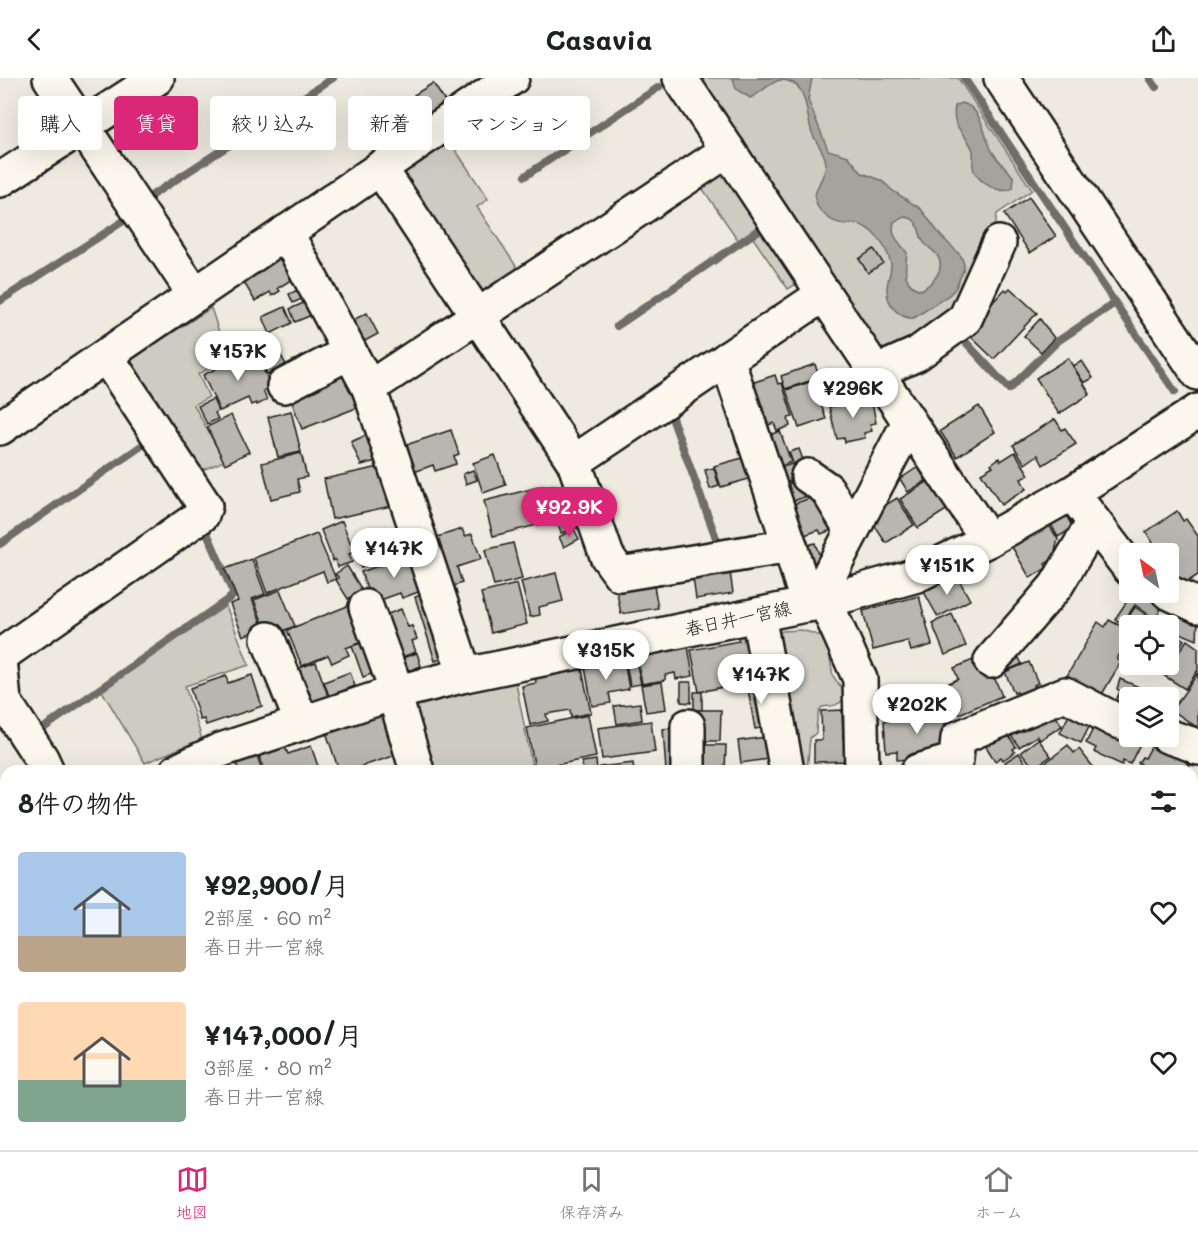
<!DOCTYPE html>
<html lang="ja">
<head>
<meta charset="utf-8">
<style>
	:root { --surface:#fff; --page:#f6f6f6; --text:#202124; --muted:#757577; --line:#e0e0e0; --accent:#db2777 }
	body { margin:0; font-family:Mali,"Klee One",sans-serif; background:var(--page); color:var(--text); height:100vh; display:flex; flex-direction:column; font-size:22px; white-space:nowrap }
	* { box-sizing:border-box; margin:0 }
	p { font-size:20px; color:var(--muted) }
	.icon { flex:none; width:33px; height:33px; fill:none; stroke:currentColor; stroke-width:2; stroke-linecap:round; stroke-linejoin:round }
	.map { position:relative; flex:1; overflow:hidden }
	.side { position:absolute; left:0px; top:687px; width:1198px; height:386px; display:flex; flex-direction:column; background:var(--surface); border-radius:18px 18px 0 0; box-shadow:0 6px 24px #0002 }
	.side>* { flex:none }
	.top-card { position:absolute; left:18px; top:18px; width:600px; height:54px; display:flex; gap:12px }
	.needle { width:39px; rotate:327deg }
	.buttons { position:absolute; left:1119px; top:465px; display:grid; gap:12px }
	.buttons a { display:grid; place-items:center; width:60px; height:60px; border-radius:6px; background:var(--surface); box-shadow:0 6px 24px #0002; font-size:30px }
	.price { position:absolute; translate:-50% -51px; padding:0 14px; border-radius:21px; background:#fff; color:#222; font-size:20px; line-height:39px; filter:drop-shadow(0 2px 3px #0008) }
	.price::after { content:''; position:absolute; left:50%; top:36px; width:18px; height:14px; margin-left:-9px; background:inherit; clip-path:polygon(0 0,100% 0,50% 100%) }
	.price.on { background:var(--accent); color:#fff }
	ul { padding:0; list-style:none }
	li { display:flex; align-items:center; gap:18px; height:150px; padding:0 18px }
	li span { display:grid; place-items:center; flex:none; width:168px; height:120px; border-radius:6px; color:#555 }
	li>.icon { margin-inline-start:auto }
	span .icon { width:72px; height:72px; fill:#fffc; stroke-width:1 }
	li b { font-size:26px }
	h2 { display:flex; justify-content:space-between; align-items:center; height:72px; padding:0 18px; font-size:26px }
	.tag { padding:0 21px; border-radius:6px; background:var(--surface); box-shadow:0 6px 24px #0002; font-size:21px; line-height:54px }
	.tag.on { background:var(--accent); color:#fff }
	header { display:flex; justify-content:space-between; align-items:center; height:78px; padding:0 18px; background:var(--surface); font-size:27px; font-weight:700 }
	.tab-bar { display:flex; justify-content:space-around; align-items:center; height:84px; border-top:2px solid var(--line); background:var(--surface); font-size:16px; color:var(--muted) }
	.tab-bar a { display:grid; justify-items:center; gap:3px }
	.tab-bar .on { color:var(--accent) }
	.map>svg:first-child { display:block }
</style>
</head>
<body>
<header><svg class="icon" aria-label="back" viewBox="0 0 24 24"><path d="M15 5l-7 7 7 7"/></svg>Casavia<svg class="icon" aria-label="share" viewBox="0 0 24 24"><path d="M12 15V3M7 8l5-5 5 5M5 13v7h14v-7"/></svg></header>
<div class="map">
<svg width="1198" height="1072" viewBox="0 0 1198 1072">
	<rect width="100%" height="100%" fill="#eeeadf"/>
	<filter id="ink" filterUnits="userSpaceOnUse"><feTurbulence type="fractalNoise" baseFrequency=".0167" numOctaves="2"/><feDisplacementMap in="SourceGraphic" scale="12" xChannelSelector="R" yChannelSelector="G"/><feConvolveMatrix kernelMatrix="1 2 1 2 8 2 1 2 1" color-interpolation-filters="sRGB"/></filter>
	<g filter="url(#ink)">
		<g fill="#ceccc2" stroke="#75746f" stroke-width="1.5">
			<polygon points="691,0 958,0 1032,112 997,136 994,158 954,237 878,283"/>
			<polygon points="445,56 488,121 477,129 522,197 492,217 479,214 399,95"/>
			<polygon points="717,91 729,94 762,145 738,162 698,104"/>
			<polygon points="766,151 800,204 788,211 753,160"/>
			<polygon points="211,230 228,281 198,296 209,319 194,327 224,383 198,394 126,284"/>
			<polygon points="226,528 249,587 185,608 202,661 145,685 102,613"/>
			<path d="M802 552 821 558 829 575 833 598 843 612 845 620C827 640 818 611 816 655L810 660 807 693H796L776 558 782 553Z"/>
			<polygon points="515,600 533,693 423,693 405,628"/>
		</g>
		<g fill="#a6a39d" stroke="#6f6d69" stroke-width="1.5" fill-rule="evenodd">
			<path d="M733 0H812L808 22 828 72 848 78 862 95 881 102 893 113 921 131 941 158 961 178 964 186 963 193 955 211 949 217 914 240C900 241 888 228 887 214 886 205 891 196 891 187 891 182 887 175 885 170 880 161 869 149 858 146 854 145 849 147 844 146 832 145 817 134 815 121 814 109 826 98 826 86 826 76 817 66 813 57 807 44 808 25 801 13 798 7 789 2 782 2 771 2 761 16 750 20L736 11ZM904 139C920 140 917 152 923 163 926 169 933 171 937 177 947 191 932 206 921 212 902 207 905 191 907 175 900 164 890 159 894 144Z"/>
			<path d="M962 25C984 31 983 58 992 73 998 83 1007 90 1014 100L1013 110C1001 119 975 103 973 89 972 82 975 76 972 70 964 52 951 51 955 28Z"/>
		</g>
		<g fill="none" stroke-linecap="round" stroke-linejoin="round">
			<g stroke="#6f6d69" stroke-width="8">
				<polyline points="964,0 1175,314"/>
				<polyline points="1150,0 1156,9"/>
				<polyline points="525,98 659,9"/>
				<polyline points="146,121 333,0"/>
				<polyline points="0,223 122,144"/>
				<polyline points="617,248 762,150"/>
				<polyline points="962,260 1009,311 1058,263 1115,225"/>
				<polyline points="672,340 719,468"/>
				<polyline points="0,466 147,364"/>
				<polyline points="40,658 38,654 234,517 205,450"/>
				<polyline points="0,945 6,941"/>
			</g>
		</g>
		<g fill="#b9b6af" stroke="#1c1c1c" stroke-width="1.5">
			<polygon points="433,5 446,25 427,38 414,17"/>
			<polygon points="1029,119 1056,158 1030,175 1004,136"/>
			<polygon points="284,171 299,197 278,210 280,213 272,218 270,214 255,223 243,203"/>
			<polygon points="874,171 883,185 868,195 859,181"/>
			<polygon points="306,208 310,217 293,225 289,216"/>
			<polygon points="1010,210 1037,235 994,281 967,255 970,249 1005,211 1007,213"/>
			<polygon points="308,223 314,236 295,244 290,231"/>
			<polygon points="285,229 292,245 270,256 263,239"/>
			<polygon points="367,235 378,256 359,266 347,245"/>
			<polygon points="1040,241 1054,260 1041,274 1024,258"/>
			<polygon points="273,262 286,287 267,296 255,271"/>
			<polygon points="254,272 271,308 263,313 267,322 257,327 256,325 251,327 248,320 220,333 203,297"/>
			<polygon points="1068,280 1090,316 1059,336 1036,300"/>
			<polygon points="1082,283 1093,300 1084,305 1073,288"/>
			<polygon points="815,286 819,300 785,311 781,298"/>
			<polygon points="350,290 364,327 302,351 288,314"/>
			<polygon points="775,297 778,306 782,305 793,339 788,340 790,348 777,353 774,345 757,351 743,308"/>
			<polygon points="813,303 826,341 799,350 786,312"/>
			<polygon points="824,305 830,325 822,328 816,308"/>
			<polygon points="866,309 868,317 855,320 853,312"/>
			<polygon points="871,319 876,345 870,346 872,353 864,355 865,360 845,364 844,360 837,361 829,329"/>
			<polygon points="213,321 218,333 215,335 218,341 207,346 198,328"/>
			<polygon points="979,328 995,354 957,379 940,353"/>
			<polygon points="291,333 301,374 278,379 268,339"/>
			<polygon points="231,337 249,374 225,386 207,349"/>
			<polygon points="1055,341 1062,352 1065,350 1076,366 1043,387 1038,377 1025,386 1013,367"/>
			<polygon points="451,352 459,376 454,378 456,386 435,393 433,387 414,394 406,367"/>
			<polygon points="780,353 791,384 773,391 762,360"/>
			<polygon points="373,354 384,381 361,387 351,364"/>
			<polygon points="799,371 806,390 796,393 789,374"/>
			<polygon points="1015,374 1029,397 1021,401 1026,411 1001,427 981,395 993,388 991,386 999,380 1001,383"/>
			<polygon points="301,375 307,399 297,401 300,414 271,421 262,385"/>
			<polygon points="495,377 506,407 483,415 473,385"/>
			<polygon points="746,379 752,400 721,409 714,388"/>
			<polygon points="792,386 797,401 779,407 774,392"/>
			<polygon points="384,388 396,427 332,441 324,401"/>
			<polygon points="918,389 926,403 908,414 900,401"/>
			<polygon points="714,390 719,408 710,411 705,392"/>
			<polygon points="473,392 477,402 466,406 463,396"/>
			<polygon points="805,400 810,417 785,426 779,409"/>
			<polygon points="932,401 951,429 918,450 900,421"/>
			<polygon points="556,407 560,423 549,426 545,410"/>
			<polygon points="543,408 553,443 493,458 484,423"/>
			<polygon points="824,415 837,450 821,456 819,452 799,459 788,428"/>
			<polygon points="573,420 582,448 561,455 551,427"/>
			<polygon points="897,420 914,447 886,465 868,438"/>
			<polygon points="1177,433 1183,443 1186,441 1198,458 1198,497 1181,508 1168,489 1168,476 1160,476 1146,454"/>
			<polygon points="1066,437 1073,450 1058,459 1051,446"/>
			<polygon points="342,443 354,474 349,476 352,484 338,489 335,481 333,483 321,452"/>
			<polygon points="1049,447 1058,461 1053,481 1045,486 1047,490 1030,500 1012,469"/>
			<polygon points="462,451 465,458 472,456 481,481 457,489 462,505 446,511 437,459"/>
			<polygon points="574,451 579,461 564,469 559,459"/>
			<polygon points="394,452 402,475 361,490 353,470 375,462 374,459"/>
			<polygon points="317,456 336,501 327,504 323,493 267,515 254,480"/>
			<polygon points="513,465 522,501 494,508 485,472"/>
			<polygon points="815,465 822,485 809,490 801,469"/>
			<polygon points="417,474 421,513 402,520 400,515 372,525 361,494"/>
			<polygon points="252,481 265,516 252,521 263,550 243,558 230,526 238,523 225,491"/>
			<polygon points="729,487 733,515 696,521 692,493"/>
			<polygon points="347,488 362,512 348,521 336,502 339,500 335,496"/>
			<polygon points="556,495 563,523 539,529 540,537 530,539 521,504"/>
			<polygon points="956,496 970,522 938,539 924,514"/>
			<polygon points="652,497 658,530 621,536 615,504"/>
			<polygon points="517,506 527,546 491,555 481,515"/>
			<polygon points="280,512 295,548 268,559 254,522"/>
			<polygon points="431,514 451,578 435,583 415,519"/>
			<polygon points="1133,514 1142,514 1163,528 1155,541 1135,527 1122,546 1115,541"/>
			<polygon points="919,518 932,567 911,573 908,563 873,572 863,533"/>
			<polygon points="350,527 364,563 346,570 349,577 332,585 328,577 302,588 287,552"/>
			<polygon points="1135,529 1163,548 1130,548 1130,551 1123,547"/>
			<polygon points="1175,530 1198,540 1197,562 1168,550 1168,548"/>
			<polygon points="401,531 408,549 412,548 417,561 412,563 416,574 391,583 375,541"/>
			<polygon points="952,536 966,568 945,577 932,545"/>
			<polygon points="1109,542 1130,553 1130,569 1124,578 1120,576 1117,581 1121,584 1101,618 1067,598 1098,544 1105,549"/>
			<polygon points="1168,551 1184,562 1172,580 1168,578"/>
			<polygon points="756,555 764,602 746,605 747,610 739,611 738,606 699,614 691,572 739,563 737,558"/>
			<polygon points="374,561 385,591 363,599 352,568"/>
			<polygon points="1187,562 1198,570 1198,592 1185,611 1163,597"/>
			<polygon points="688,568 693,598 676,601 675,595 665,597 665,602 642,606 637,577"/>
			<polygon points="417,575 421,588 395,598 390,584"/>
			<polygon points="985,577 1002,618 959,636 947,606 958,601 954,590"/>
			<polygon points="1019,580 1022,586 1001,595 998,589"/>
			<polygon points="624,582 629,611 609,615 611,625 592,628 585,589"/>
			<polygon points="636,583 641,606 630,608 626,585"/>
			<polygon points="316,584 328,618 303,627 291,593"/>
			<polygon points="1029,584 1038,605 1034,607 1035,610 1019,617 1017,614 1014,615 1005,594"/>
			<polygon points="581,587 591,635 571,639 570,632 546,636 548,643 530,647 522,608 536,605 535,597"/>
			<polygon points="350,594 355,608 329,618 324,604"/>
			<polygon points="1198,595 1198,650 1172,632"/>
			<polygon points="252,597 262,628 206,647 204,641 200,642 190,610 226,598 228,605"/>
			<polygon points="1120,601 1164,620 1130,620 1130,636 1113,629 1120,613 1117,611"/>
			<polygon points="766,602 774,648 755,651 747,606"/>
			<polygon points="662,604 666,631 646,634 641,607"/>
			<polygon points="681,604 691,604 691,625 681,624"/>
			<polygon points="934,610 937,629 920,631 917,613"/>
			<rect x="694" y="614" width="8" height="18"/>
			<polygon points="914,614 917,633 884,638 881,619"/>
			<polygon points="640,625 642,642 617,646 614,628"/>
			<polygon points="1049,627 1062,648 1040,662 1037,658 1019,669 1007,651"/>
			<polygon points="1072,631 1093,641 1081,665 1060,655"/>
			<polygon points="393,632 406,674 347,693 339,693 326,654"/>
			<polygon points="693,632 721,632 720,663 693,663"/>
			<polygon points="842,632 843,661 848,661 849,683 814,684 814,662 822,662 821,633"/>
			<polygon points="944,632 947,670 933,671 933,679 897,682 897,673 886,674 884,643 915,641 915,635"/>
			<polygon points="588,637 596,679 535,691 527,650"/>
			<polygon points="651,643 655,674 602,681 598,650"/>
			<polygon points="1096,645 1140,666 1130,686 1123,683 1122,687 1094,674 1096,670 1086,665"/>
			<polygon points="682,649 684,693 666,693 663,651"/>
			<polygon points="1003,649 1016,669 1013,671 1015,674 1003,682 1001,679 995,683 982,662"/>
			<polygon points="772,658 775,680 741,685 738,663"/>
			<polygon points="1038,661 1051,678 1034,690 1021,674"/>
			<polygon points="1154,664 1192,683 1187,693 1137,693 1141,686 1138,685 1142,679 1145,680"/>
			<polygon points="694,667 726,667 725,693 694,693"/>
			<polygon points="1068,667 1074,675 1079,671 1094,690 1091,693 1035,693"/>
			<polygon points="311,668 319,691 314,693 264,693 259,678 285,669 288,676"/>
			<polygon points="1019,675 1028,689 1023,693 1010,693 1005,684"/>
			<polygon points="257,677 262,693 228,693 238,690 236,683"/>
			<polygon points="596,682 597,693 583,693 582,684"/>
			<polygon points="633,685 634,693 601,693 600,689"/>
			<polygon points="1192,828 1195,831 1198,829 1198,868 1192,872"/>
			<polygon points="1193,873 1198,880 1198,907 1192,901"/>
			<polygon points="1198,938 1198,976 1197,977 1192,971 1192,942"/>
			<polygon points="393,1066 421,1066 423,1071 396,1072"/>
			<polygon points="581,1066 617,1066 618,1072 560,1072"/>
			<polygon points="622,1066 646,1066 646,1069 651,1068 652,1072 623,1072"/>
			<polygon points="709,1066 728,1066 729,1072 709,1072"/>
			<polygon points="760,1066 811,1066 812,1070 804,1070 805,1072 761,1072"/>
			<polygon points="1016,1066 1052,1066 1053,1072 1016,1072"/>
		</g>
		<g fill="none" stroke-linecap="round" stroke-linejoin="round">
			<g stroke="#1c1c1c" stroke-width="38">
				<g id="minor">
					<polyline points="50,0 195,217"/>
					<polyline points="680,0 988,462"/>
					<polyline points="1001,0 1198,295"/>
					<polyline points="380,90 574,384 607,478 620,496 790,468"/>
					<polyline points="0,102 157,0"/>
					<polyline points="286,154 369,310"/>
					<polyline points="727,281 790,468 808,527"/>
					<polyline points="876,294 917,276 965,241 999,165"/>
					<polyline points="284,308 350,274"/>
					<polyline points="0,350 512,0"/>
					<polyline points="574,384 824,216"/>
					<polyline points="808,398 827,411 852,453"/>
					<polyline points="1082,428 1130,491"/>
					<polyline points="1168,514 1198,528"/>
					<polyline points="825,523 860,601 862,693"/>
					<polyline points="814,526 909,344"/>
					<polyline points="366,529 397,614"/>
					<polyline points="758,537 787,693"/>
					<polyline points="268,561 302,645"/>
					<polyline points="0,578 202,437 205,428 106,278"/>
					<polyline points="0,581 4,623 41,680 47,693"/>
					<polyline points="991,583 1056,508 1094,444"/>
					<polyline points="465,597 369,310 728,72"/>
					<polyline points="394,615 417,693"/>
					<polyline points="1167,658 1191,666 1198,670"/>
					<polyline points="688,693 688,648"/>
					<polyline points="918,693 956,682 958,660 1065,616 1115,642 1130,647"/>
					<polyline points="1192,780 1198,767"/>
					<polyline points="1192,1014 1198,1010"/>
					<polyline points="228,1066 231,1072"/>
					<polyline points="478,1066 478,1072"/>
					<polyline points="823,1066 823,1072"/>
					<polyline points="993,1066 994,1072"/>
					<polyline points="10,1072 18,1066"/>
					<polyline points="1167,1072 1176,1066"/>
				</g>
			</g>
			<g stroke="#1c1c1c" stroke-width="38">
				<g id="major">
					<polyline points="177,693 218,673 394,615 465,597 825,523 917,497 988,462 1072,415 1198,333"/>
					<polyline points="0,803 6,799"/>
				</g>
			</g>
			<use href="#minor" stroke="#fbf7ec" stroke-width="33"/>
			<use href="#major" stroke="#fbf7ec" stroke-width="33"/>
		</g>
	</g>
	<g text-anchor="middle" stroke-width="4.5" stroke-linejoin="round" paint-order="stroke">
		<g font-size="18" fill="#1c1c1c" stroke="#fbf7ec">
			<text transform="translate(738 541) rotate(-12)" y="6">春日井一宮線</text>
		</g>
	</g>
</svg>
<div class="buttons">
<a><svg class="needle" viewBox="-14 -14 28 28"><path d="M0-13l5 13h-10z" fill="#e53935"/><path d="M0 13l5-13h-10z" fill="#757577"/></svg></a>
<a><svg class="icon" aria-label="locate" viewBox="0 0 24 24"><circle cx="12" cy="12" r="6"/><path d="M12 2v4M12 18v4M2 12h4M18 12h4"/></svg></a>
<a><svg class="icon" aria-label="layers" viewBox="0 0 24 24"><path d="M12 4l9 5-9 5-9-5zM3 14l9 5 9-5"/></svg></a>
</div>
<b class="price" style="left:238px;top:304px">¥157K</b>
<b class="price" style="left:853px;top:341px">¥296K</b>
<b class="price on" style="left:569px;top:460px">¥92.9K</b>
<b class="price" style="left:394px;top:501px">¥147K</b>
<b class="price" style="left:947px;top:518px">¥151K</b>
<b class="price" style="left:606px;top:603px">¥315K</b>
<b class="price" style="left:761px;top:627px">¥147K</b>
<b class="price" style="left:917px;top:657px">¥202K</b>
<div class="top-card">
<a class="tag">購入</a>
<a class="tag on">賃貸</a>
<a class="tag">絞り込み</a>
<a class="tag">新着</a>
<a class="tag">マンション</a>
</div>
<section class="side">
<h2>8件の物件<svg class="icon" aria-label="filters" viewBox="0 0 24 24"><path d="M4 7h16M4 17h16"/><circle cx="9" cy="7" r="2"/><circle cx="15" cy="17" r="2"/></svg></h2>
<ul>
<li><span style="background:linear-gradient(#a9c7e8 70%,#b9a48a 0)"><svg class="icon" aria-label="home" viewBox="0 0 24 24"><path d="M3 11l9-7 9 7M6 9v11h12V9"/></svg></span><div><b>¥92,900/月</b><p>2部屋 · 60 m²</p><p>春日井一宮線</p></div><svg class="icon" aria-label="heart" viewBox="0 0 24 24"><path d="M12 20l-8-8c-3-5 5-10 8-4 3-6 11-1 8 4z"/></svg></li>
<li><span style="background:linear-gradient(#ffd9b3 65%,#7fa58c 0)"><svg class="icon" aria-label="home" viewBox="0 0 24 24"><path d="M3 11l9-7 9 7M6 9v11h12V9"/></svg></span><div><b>¥147,000/月</b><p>3部屋 · 80 m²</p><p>春日井一宮線</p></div><svg class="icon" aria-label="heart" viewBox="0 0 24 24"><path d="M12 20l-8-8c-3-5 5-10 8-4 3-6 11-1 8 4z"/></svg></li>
</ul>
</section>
</div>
<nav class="tab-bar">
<a class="on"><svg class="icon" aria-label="map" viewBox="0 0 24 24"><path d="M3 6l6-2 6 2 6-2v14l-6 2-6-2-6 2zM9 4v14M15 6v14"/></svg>地図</a>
<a><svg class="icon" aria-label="saved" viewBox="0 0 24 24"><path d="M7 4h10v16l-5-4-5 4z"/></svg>保存済み</a>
<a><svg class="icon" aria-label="home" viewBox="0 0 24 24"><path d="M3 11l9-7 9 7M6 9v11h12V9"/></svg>ホーム</a>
</nav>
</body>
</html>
